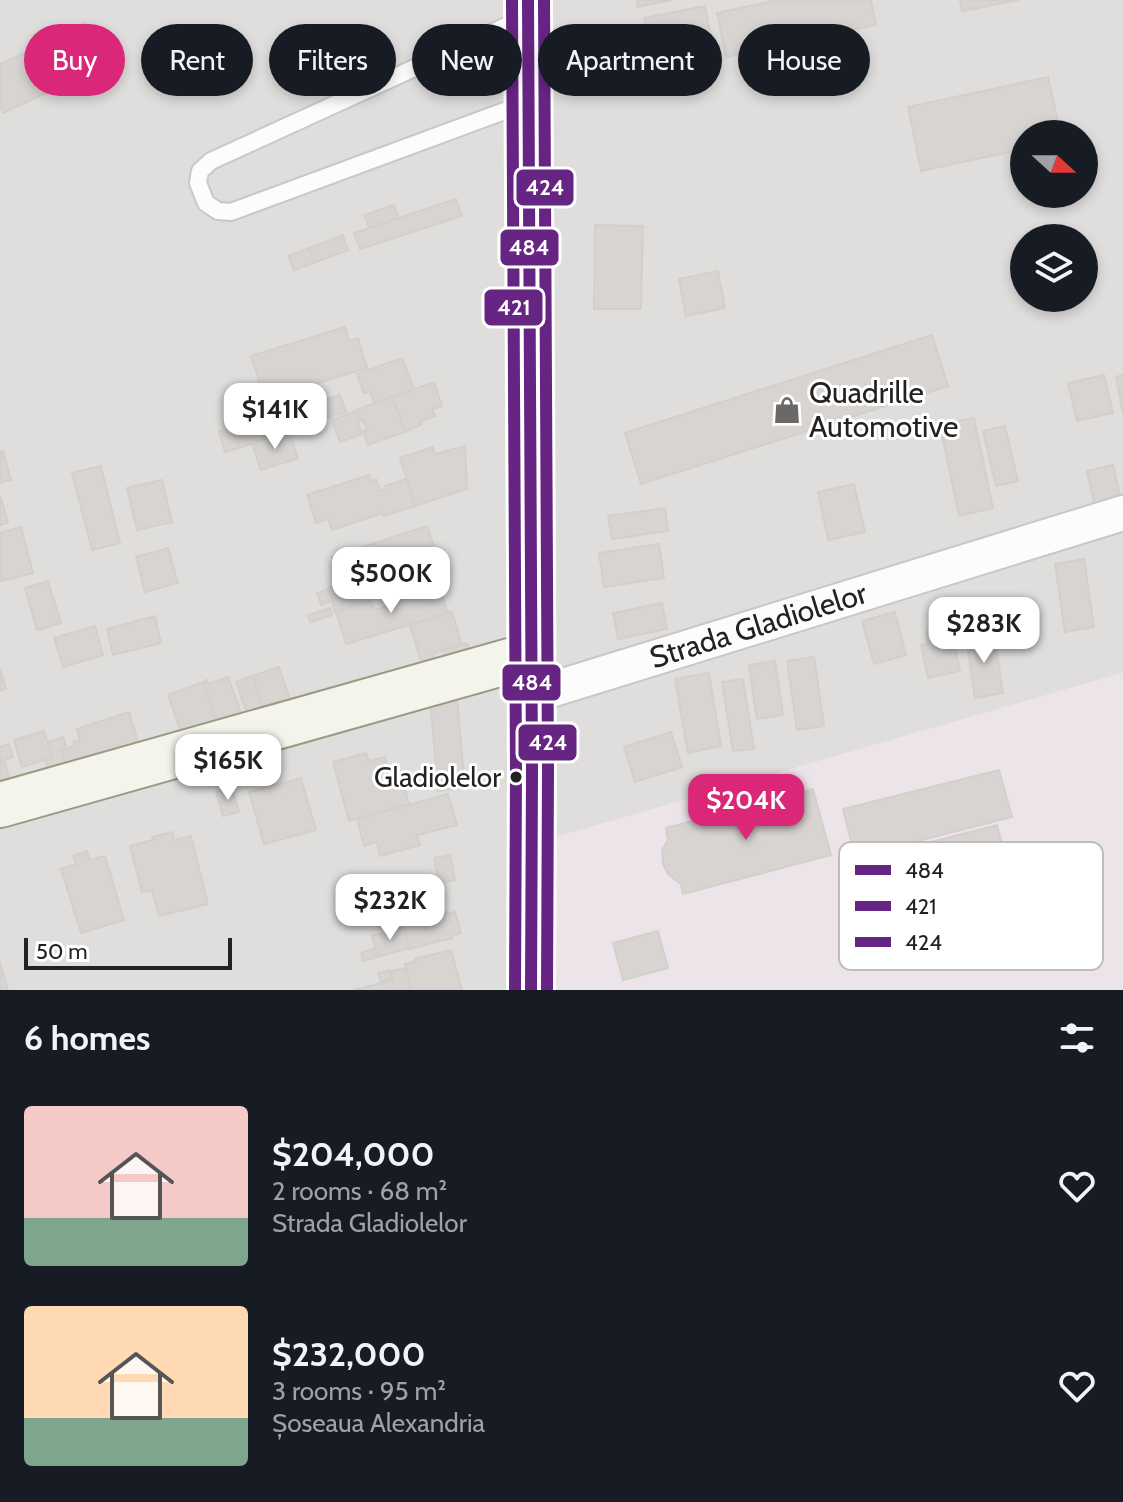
<!DOCTYPE html>
<html lang="en">
<head>
<meta charset="utf-8">
<style>
	:root { --surface:#171b24; --page:#242831; --text:#f1f3f6; --muted:#9ea1a6; --accent:#db2777 }
	body { margin:0; font-family:Cabin,sans-serif; background:var(--page); color:var(--text); height:100vh; display:flex; flex-direction:column; font-size:30px; white-space:nowrap }
	* { box-sizing:border-box; margin:0 }
	p { font-size:26px; color:var(--muted) }
	.icon { flex:none; width:44px; height:44px; fill:none; stroke:currentColor; stroke-width:2; stroke-linecap:round; stroke-linejoin:round }
	.map { position:relative; height:990px; overflow:hidden }
	.side { display:flex; flex-direction:column; background:var(--surface); flex:1 }
	.side>* { flex:none }
	.banner { position:absolute; left:24px; top:24px; width:1076px; height:72px; display:flex; gap:16px }
	.needle { width:52px; rotate:111deg }
	.tools { position:absolute; left:1010px; top:120px; display:grid; gap:16px }
	.tools a { display:grid; place-items:center; width:88px; height:88px; border-radius:50%; background:var(--surface); box-shadow:0 4px 12px #0003; font-size:40px }
	.scale { position:absolute; left:24px; bottom:20px; width:208px; box-sizing:border-box; padding-left:8px; border:4px solid #222; border-top:0; font-size:22px; line-height:28px; white-space:nowrap; color:#222; -webkit-text-stroke:6px #fff; paint-order:stroke }
	.price { position:absolute; translate:-50% -68px; padding:0 18px; border-radius:16px; background:#fff; color:#222; font-size:26px; line-height:52px; filter:drop-shadow(0 2px 4px #0008) }
	.price::after { content:''; position:absolute; left:50%; top:48px; width:24px; height:18px; margin-left:-12px; background:inherit; clip-path:polygon(0 0,100% 0,50% 100%) }
	.price.active { background:var(--accent); color:#fff }
	ul { padding:0; list-style:none }
	li { display:flex; align-items:center; gap:24px; height:200px; padding:0 24px }
	li span { display:grid; place-items:center; flex:none; width:224px; height:160px; border-radius:8px; color:#555 }
	li>.icon { margin-inline-start:auto }
	span .icon { width:96px; height:96px; fill:#fffc; stroke-width:1 }
	li b { font-size:34px }
	h2 { display:flex; justify-content:space-between; align-items:center; height:96px; padding:0 24px; font-size:34px }
	.pill { padding:0 28px; border-radius:36px; background:var(--surface); box-shadow:0 4px 12px #0003; font-size:28px; line-height:72px }
	.pill.active { background:var(--accent); color:#fff }
	.map>svg:first-child { display:block }
</style>
</head>
<body>
<div class="map">
<svg width="1123" height="990" viewBox="0 0 1123 990">
	<rect width="100%" height="100%" fill="#f0eeeb"/>
	<path fill="#dfdedc" fill-rule="evenodd" d="M0 0H1123V673L550 839V990H0ZM1024 134H1084V194H1024ZM1024 238H1084V298H1024Z"/>
	<polygon fill="#ede4e9" points="1123,673 1123,990 551,990 549,839"/>
	<g fill="#d7d4d2" stroke="#d3d0cc" stroke-width="2">
		<polygon points="637,0 672,0 638,7"/>
		<polygon points="777,0 871,0 876,25 726,57 717,13"/>
		<polygon points="960,0 1019,0 962,11"/>
		<polygon points="705,6 715,58 654,69 644,18"/>
		<polygon points="85,22 96,44 59,63 48,40"/>
		<polygon points="27,52 46,93 3,113 0,107 0,64"/>
		<polygon points="1048,77 1061,134 1024,134 1024,149 921,171 908,107"/>
		<polygon points="456,199 462,216 360,249 354,233"/>
		<polygon points="394,205 398,218 369,228 364,215"/>
		<polygon points="595,225 643,226 641,309 594,309"/>
		<polygon points="343,235 348,250 314,263 309,248"/>
		<polygon points="309,248 314,263 294,270 288,256"/>
		<polygon points="718,271 725,308 686,316 679,279"/>
		<polygon points="345,327 349,341 358,338 367,368 265,399 251,356"/>
		<polygon points="932,335 948,386 641,484 625,433"/>
		<polygon points="402,358 414,389 374,403 370,391 364,393 357,374"/>
		<polygon points="1104,375 1113,413 1077,421 1068,383"/>
		<polygon points="1123,375 1123,413 1116,377"/>
		<polygon points="434,382 442,406 432,409 435,416 420,422 421,425 405,432 392,397"/>
		<polygon points="304,389 314,418 282,429 272,399"/>
		<polygon points="340,395 346,412 315,422 309,405"/>
		<polygon points="392,397 405,432 368,445 363,431 367,430 363,420 360,421 356,410"/>
		<polygon points="272,399 283,433 239,448 234,431 242,428 238,418 254,413 252,406"/>
		<polygon points="354,412 362,434 340,442 332,420"/>
		<polygon points="974,418 993,508 959,516 940,425"/>
		<polygon points="1005,426 1018,481 996,486 983,431"/>
		<polygon points="233,427 239,448 225,452 219,431"/>
		<polygon points="289,431 298,458 261,470 252,444"/>
		<polygon points="465,446 467,489 415,506 400,458 433,447 435,454"/>
		<polygon points="3,451 11,480 0,483 0,452"/>
		<polygon points="1113,465 1121,499 1094,504 1087,471"/>
		<polygon points="101,466 120,543 92,550 72,473"/>
		<polygon points="369,475 371,481 376,479 380,491 386,489 385,486 406,479 415,506 384,516 383,513 332,530 328,519 316,523 307,495"/>
		<polygon points="162,480 172,522 137,530 127,488"/>
		<polygon points="854,484 865,532 828,540 818,492"/>
		<polygon points="0,495 8,523 0,525"/>
		<polygon points="665,508 668,531 612,539 608,516"/>
		<polygon points="427,526 436,552 341,584 332,557"/>
		<polygon points="21,527 33,573 1,581 0,533"/>
		<polygon points="659,544 664,578 604,587 599,553"/>
		<polygon points="168,548 178,583 145,592 136,557"/>
		<polygon points="422,557 430,581 335,612 328,588"/>
		<polygon points="1084,559 1094,627 1065,632 1055,564"/>
		<polygon points="48,581 61,623 37,630 25,588"/>
		<polygon points="440,586 448,613 346,644 336,612 371,601 374,610 387,606 386,603"/>
		<polygon points="328,589 332,601 321,605 317,593"/>
		<polygon points="662,603 667,629 618,639 613,613"/>
		<polygon points="330,608 332,615 310,622 308,615"/>
		<polygon points="452,612 462,645 432,654 436,667 424,671 410,625"/>
		<polygon points="895,612 906,655 874,664 862,621"/>
		<polygon points="155,616 161,643 113,655 107,629"/>
		<polygon points="95,626 103,655 63,667 54,638"/>
		<polygon points="951,627 960,671 928,678 921,645 928,643 926,632"/>
		<polygon points="994,633 1003,693 975,698 966,637"/>
		<polygon points="467,643 472,657 448,664 444,650"/>
		<polygon points="814,657 824,726 797,730 787,661"/>
		<polygon points="775,661 783,715 757,719 749,665"/>
		<polygon points="279,667 293,708 275,714 271,703 263,706 252,676"/>
		<polygon points="0,669 6,689 0,691"/>
		<polygon points="709,673 721,746 688,753 675,679"/>
		<polygon points="252,676 263,708 247,714 236,682"/>
		<polygon points="228,677 243,718 221,733 203,682 207,680 208,684"/>
		<polygon points="743,679 754,749 733,751 722,682"/>
		<polygon points="203,682 221,733 186,746 168,695"/>
		<polygon points="457,697 465,788 438,791 430,699"/>
		<polygon points="129,712 143,758 66,765 61,750 75,746 73,742 80,740 77,729"/>
		<polygon points="44,731 52,757 22,767 14,740"/>
		<polygon points="671,732 682,767 635,782 624,747"/>
		<polygon points="63,737 67,749 61,750 69,774 51,780 45,760 52,757 48,742"/>
		<polygon points="9,744 13,757 4,760 12,788 0,802 0,747"/>
		<polygon points="366,753 369,761 385,757 389,774 400,771 409,804 349,821 333,762"/>
		<polygon points="999,770 1012,817 855,857 843,809"/>
		<polygon points="301,778 316,830 264,844 249,792"/>
		<polygon points="232,788 239,812 223,816 216,792"/>
		<polygon points="813,789 831,855 683,894 681,884 668,874 663,864 662,850 668,840 666,828"/>
		<polygon points="448,794 457,825 417,835 420,845 380,856 377,842 364,846 357,819"/>
		<polygon points="997,825 1008,867 942,885 931,842"/>
		<polygon points="172,832 174,840 191,836 208,904 159,916 152,890 142,892 130,846 153,840 152,837"/>
		<polygon points="87,851 90,860 105,856 124,920 81,933 61,869 76,864 73,856"/>
		<polygon points="450,855 455,880 439,883 434,858"/>
		<polygon points="446,911 446,914 455,912 461,933 452,936 452,938 409,949 402,922"/>
		<polygon points="404,927 409,948 377,957 372,936"/>
		<polygon points="658,931 668,968 623,980 613,943"/>
		<polygon points="373,949 375,958 363,961 361,953"/>
		<polygon points="451,950 462,990 411,990 405,964 416,961 415,959"/>
		<polygon points="0,962 8,990 0,990"/>
		<polygon points="405,968 411,990 390,990 388,981 393,980 391,971"/>
		<polygon points="389,970 391,979 381,982 378,973"/>
		<polygon points="388,981 390,990 354,990"/>
	</g>
	<g fill="none" stroke-linecap="round" stroke-linejoin="round">
		<g stroke="#c9c8c7" stroke-width="20">
			<polyline id="lane" points="526,103 231,212 218,211 206,203 198,183 200,171 211,161 526,17"/>
		</g>
		<g stroke="#c9c8c7" stroke-width="38">
			<g id="street">
				<path id="s1" d="M531 696 1123 513"/>
			</g>
		</g>
		<g stroke="#999a82" stroke-width="48">
			<polyline id="secondary" points="0,805 531,655"/>
		</g>
		<g stroke="#a79c86" stroke-width="48">
			<polyline id="primary" points="528,0 532,771 531,990"/>
		</g>
		<use href="#lane" stroke="#fdfcfc" stroke-width="16"/>
		<use href="#street" stroke="#fdfcfc" stroke-width="34"/>
		<use href="#secondary" stroke="#f4f4ed" stroke-width="44"/>
		<use href="#primary" stroke="#f3ede7" stroke-width="44"/>
		<g stroke="#fff" stroke-width="18">
			<polyline id="bus-1" points="528,0 532,771 531,990"/>
		</g>
		<g stroke="#fff" stroke-width="18">
			<polyline id="bus-2" points="512,0 516,771 515,990"/>
		</g>
		<g stroke="#fff" stroke-width="18">
			<polyline id="bus-3" points="544,0 548,771 547,990"/>
		</g>
		<use href="#bus-1" stroke="#662483" stroke-width="12"/>
		<use href="#bus-2" stroke="#662483" stroke-width="12"/>
		<use href="#bus-3" stroke="#662483" stroke-width="12"/>
	</g>
	<defs>
		<g id="shop-bare" transform="scale(2.16)"><path d="M-5-2.5h2.3a2.7 3.5 0 0 1 5.4 0H5L5.5 6h-11ZM-1.5-2.5h3a1.5 2.3 0 0 0-3 0Z" fill="#6a6968" stroke="#fff" stroke-width="2.5" paint-order="stroke"/></g>
	</defs>
	<g fill-rule="evenodd">
		<use href="#shop-bare" x="787" y="410"/>
	</g>
	<circle fill="#222" stroke="#fff" stroke-width="3" cx="516" cy="777" r="7"/>
	<g text-anchor="middle" stroke-width="6" stroke-linejoin="round" paint-order="stroke">
		<g font-size="28" fill="#222" stroke="#fff" text-anchor="end">
			<text x="501" y="787">Gladiolelor</text>
		</g>
		<g font-size="30" fill="#222" stroke="#fff" text-anchor="start">
			<text x="809" y="403">Quadrille<tspan x="809" dy="34">Automotive</tspan></text>
		</g>
		<g font-size="30" fill="#222" stroke="#fff">
			<text dy="10" stroke="none"><textPath href="#s1" startOffset="238">Strada Gladiolelor</textPath></text>
		</g>
	</g>
	<rect x="839" y="842" width="264" height="128" rx="12" fill="#fff" stroke="#bdbdbd" stroke-width="2"/>
	<rect x="855" y="865" width="36" height="10" fill="#662483"/>
	<rect x="855" y="901" width="36" height="10" fill="#662483"/>
	<rect x="855" y="937" width="36" height="10" fill="#662483"/>
	<g font-size="22" fill="#222">
		<text x="905" y="878">484</text>
		<text x="905" y="914">421</text>
		<text x="905" y="950">424</text>
	</g>
	<g stroke="#fff" stroke-width="3">
		<rect x="515" y="168" width="60" height="39" rx="8" fill="#662483"/>
		<rect x="499" y="228" width="61" height="39" rx="8" fill="#662483"/>
		<rect x="483" y="288" width="61" height="39" rx="8" fill="#662483"/>
		<rect x="501" y="663" width="61" height="39" rx="8" fill="#662483"/>
		<rect x="517" y="723" width="61" height="39" rx="8" fill="#662483"/>
	</g>
	<g font-size="22" text-anchor="middle" font-weight="bold" fill="#fff">
		<text x="545" y="195">424</text>
		<text x="529" y="255">484</text>
		<text x="514" y="315">421</text>
		<text x="532" y="690">484</text>
		<text x="548" y="750">424</text>
	</g>
</svg>
<div class="tools">
<a><svg class="needle" viewBox="-14 -14 28 28"><path d="M0-13l5 13h-10z" fill="#e53935"/><path d="M0 13l5-13h-10z" fill="#9ea1a6"/></svg></a>
<a><svg class="icon" aria-label="layers" viewBox="0 0 24 24"><path d="M12 4l9 5-9 5-9-5zM3 14l9 5 9-5"/></svg></a>
</div>
<div class="scale">50 m</div>
<b class="price" style="left:275px;top:451px">$141K</b>
<b class="price" style="left:391px;top:615px">$500K</b>
<b class="price" style="left:984px;top:665px">$283K</b>
<b class="price" style="left:228px;top:802px">$165K</b>
<b class="price active" style="left:746px;top:842px">$204K</b>
<b class="price" style="left:390px;top:942px">$232K</b>
<div class="banner">
<a class="pill active">Buy</a>
<a class="pill">Rent</a>
<a class="pill">Filters</a>
<a class="pill">New</a>
<a class="pill">Apartment</a>
<a class="pill">House</a>
</div>
</div>
<section class="side">
<h2>6 homes<svg class="icon" aria-label="filters" viewBox="0 0 24 24"><path d="M4 7h16M4 17h16"/><circle cx="9" cy="7" r="2"/><circle cx="15" cy="17" r="2"/></svg></h2>
<ul>
<li><span style="background:linear-gradient(#f6c9c9 70%,#7fa58c 0)"><svg class="icon" aria-label="home" viewBox="0 0 24 24"><path d="M3 11l9-7 9 7M6 9v11h12V9"/></svg></span><div><b>$204,000</b><p>2 rooms · 68 m²</p><p>Strada Gladiolelor</p></div><svg class="icon" aria-label="heart" viewBox="0 0 24 24"><path d="M12 20l-8-8c-3-5 5-10 8-4 3-6 11-1 8 4z"/></svg></li>
<li><span style="background:linear-gradient(#ffd9b3 70%,#7fa58c 0)"><svg class="icon" aria-label="home" viewBox="0 0 24 24"><path d="M3 11l9-7 9 7M6 9v11h12V9"/></svg></span><div><b>$232,000</b><p>3 rooms · 95 m²</p><p>Șoseaua Alexandria</p></div><svg class="icon" aria-label="heart" viewBox="0 0 24 24"><path d="M12 20l-8-8c-3-5 5-10 8-4 3-6 11-1 8 4z"/></svg></li>
</ul>
</section>
</body>
</html>
